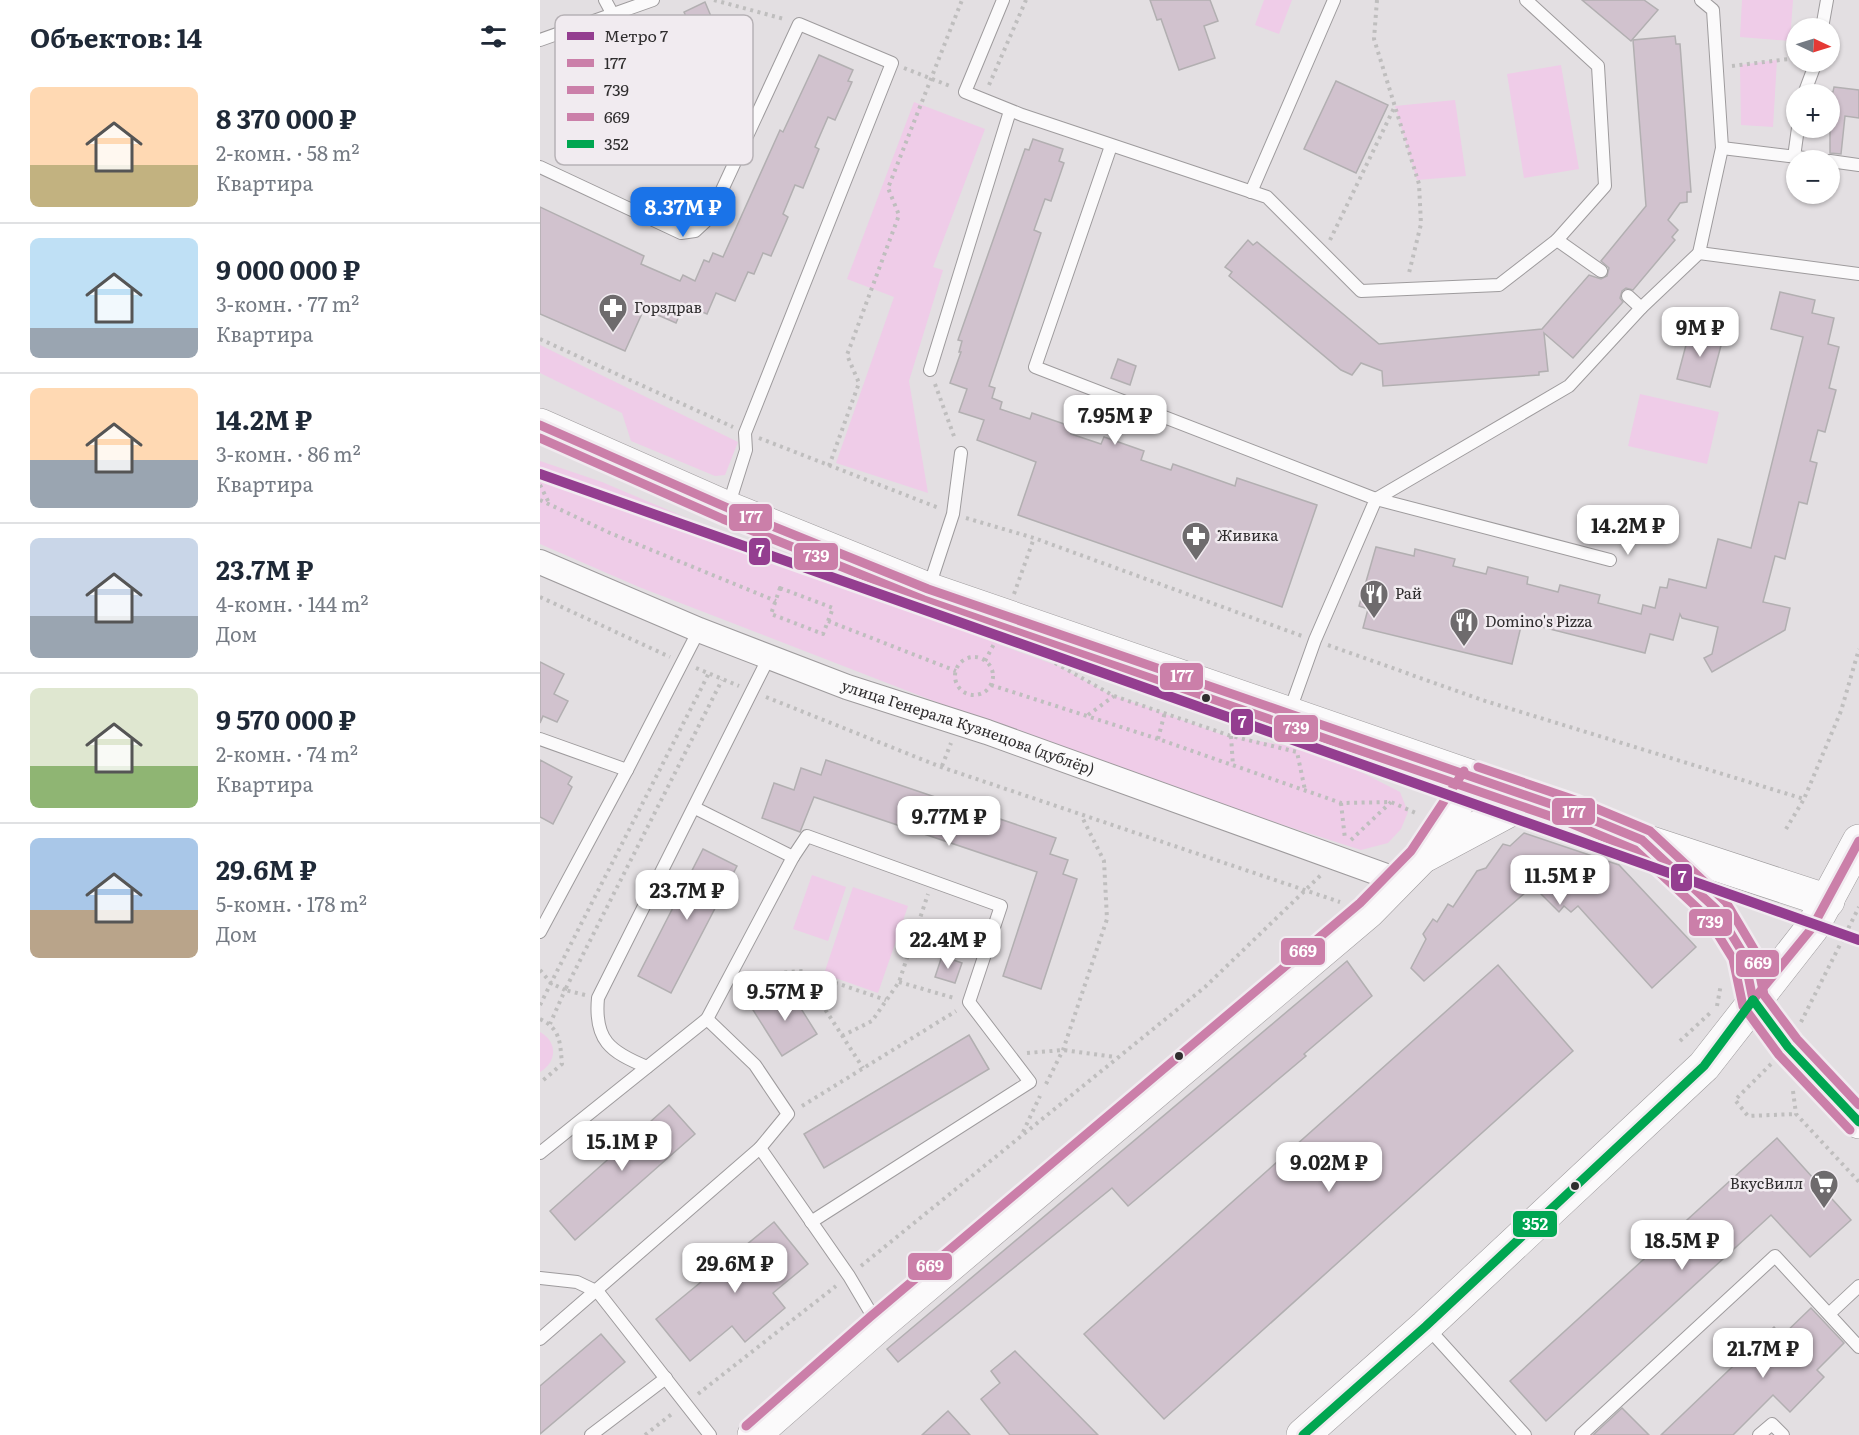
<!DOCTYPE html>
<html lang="ru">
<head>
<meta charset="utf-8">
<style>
	:root { --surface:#fff; --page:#f6f6f7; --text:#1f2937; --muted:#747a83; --line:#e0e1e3; --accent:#1a73e8 }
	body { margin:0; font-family:Literata,serif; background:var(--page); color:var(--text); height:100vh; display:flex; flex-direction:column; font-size:22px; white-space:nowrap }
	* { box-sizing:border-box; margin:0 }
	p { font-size:20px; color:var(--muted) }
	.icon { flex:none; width:33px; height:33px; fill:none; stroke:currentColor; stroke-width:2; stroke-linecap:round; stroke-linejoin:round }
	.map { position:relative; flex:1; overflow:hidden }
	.panel { display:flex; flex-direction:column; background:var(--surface); width:540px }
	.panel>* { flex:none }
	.needle { width:39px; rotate:94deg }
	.tools { position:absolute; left:1246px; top:18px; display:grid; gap:12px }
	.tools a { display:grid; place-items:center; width:54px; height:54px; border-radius:50%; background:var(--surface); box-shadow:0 2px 4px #0004; font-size:30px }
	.price { position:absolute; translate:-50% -51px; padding:0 14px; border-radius:12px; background:#fff; color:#222; font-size:20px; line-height:39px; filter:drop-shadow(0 2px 3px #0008) }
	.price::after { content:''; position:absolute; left:50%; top:36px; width:18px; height:14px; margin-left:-9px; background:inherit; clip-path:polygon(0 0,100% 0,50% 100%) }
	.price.active { background:var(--accent); color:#fff }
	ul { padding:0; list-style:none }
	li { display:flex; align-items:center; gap:18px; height:150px; padding:0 30px }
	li+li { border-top:2px solid var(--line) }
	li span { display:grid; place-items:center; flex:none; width:168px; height:120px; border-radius:9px; color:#555 }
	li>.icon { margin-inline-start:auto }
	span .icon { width:72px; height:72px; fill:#fffc; stroke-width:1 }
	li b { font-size:26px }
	h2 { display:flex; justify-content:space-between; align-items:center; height:72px; padding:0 30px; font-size:26px }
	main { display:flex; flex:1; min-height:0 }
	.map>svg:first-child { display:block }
</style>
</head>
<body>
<main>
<section class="panel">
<h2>Объектов: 14<svg class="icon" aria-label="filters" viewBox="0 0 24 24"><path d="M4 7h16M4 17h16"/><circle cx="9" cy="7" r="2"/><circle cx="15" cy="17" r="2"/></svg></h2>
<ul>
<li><span style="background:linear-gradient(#ffd9b3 65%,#c2b280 0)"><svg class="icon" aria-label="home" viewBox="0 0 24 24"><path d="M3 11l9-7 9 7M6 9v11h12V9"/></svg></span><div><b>8 370 000 ₽</b><p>2-комн. · 58 m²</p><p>Квартира</p></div></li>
<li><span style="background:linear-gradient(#bfe0f5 75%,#9aa5b1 0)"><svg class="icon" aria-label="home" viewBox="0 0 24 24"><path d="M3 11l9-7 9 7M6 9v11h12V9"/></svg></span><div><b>9 000 000 ₽</b><p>3-комн. · 77 m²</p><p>Квартира</p></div></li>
<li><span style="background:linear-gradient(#ffd9b3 60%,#9aa5b1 0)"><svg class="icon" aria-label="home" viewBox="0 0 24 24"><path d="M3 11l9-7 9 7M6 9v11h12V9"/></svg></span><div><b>14.2M ₽</b><p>3-комн. · 86 m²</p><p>Квартира</p></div></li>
<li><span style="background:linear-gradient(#c9d6e8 65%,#9aa5b1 0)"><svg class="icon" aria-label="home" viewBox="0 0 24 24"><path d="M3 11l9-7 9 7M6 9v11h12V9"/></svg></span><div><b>23.7M ₽</b><p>4-комн. · 144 m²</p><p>Дом</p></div></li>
<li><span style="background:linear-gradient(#dfe7d0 65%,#8fb573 0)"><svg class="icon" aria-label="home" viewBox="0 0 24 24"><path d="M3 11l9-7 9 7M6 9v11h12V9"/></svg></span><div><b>9 570 000 ₽</b><p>2-комн. · 74 m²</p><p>Квартира</p></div></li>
<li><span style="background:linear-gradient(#a9c7e8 60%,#b9a48a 0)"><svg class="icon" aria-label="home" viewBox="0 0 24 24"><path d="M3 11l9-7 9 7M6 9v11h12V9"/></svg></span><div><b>29.6M ₽</b><p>5-комн. · 178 m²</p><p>Дом</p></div></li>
</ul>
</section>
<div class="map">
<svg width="1319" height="1435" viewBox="0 0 1319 1435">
	<rect width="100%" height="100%" fill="#e3dfe2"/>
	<g fill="#efcce8">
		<polygon points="724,0 752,0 739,34 715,25"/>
		<polygon points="1202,0 1253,0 1250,41 1200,37"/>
		<polygon points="1237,60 1233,127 1201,125 1200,65"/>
		<polygon points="1021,65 1039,169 984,178 967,74"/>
		<polygon points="915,100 926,176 877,180 855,106"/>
		<polygon points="374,102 445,129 393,267 403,270 369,381 388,493 296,463 354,297 307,279"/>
		<polygon points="0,345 198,442 185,475 175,476 91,441 82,413 0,373"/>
		<polygon points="1100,394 1179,412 1167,464 1088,446"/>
		<polygon points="0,461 62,482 239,557 448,634 460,645 518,666 567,693 686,736 749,746 815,769 860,792 868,812 861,829 848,843 821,850 706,813 422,712 99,587 0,544"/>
		<polygon points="272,875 306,887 288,941 253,929"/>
		<polygon points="313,887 368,906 338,993 284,974"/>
		<path d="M0 1032C18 1042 17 1062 0 1072Z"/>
	</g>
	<g fill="#d1c2ce" stroke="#b2afb1" stroke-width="1.5">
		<polygon points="610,0 670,0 678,21 664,26 675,58 639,70 621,19 617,20"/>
		<polygon points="1042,0 1104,0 1118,10 1091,41"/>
		<polygon points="165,2 173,21 152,30 144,12"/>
		<polygon points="1135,36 1136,44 1140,44 1151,192 1147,192 1147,202 1140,203 1128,220 1138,230 1132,237 1135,240 1093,290 1086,288 1082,291 1080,298 1083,302 1033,358 1004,333 1008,371 999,372 999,375 843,386 842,371 821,363 812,375 801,370 689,276 692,272 685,267 708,240 713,245 717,242 839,344 1002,329 1049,275 1061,279 1067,276 1069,268 1061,261 1106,206 1093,40"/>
		<polygon points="279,55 313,70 308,81 312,82 295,120 288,117 275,147 279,149 263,188 255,185 243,214 248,217 231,256 223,253 214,274 208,272 195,301 176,293 167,314 144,304 136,323 104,309 85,351 0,314 0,207 104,256 101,264 140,281 143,275 155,281 164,260 169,262 173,253 183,257 240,130 243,132"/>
		<polygon points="796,81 848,105 816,173 764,149"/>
		<polygon points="1294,87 1319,90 1319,118 1305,116 1301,154 1290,153 1290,92 1293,92"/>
		<polygon points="493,139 523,149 519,161 524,163 511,201 505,199 494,230 501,233 449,386 455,388 452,398 462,402 460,409 490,419 492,413 533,427 531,434 561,444 564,437 604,451 601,460 631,470 633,464 695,486 697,478 777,505 742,607 478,515 496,462 437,440 444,420 419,412 427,389 410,383 421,352 419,352 422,341 418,340 485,149 489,150"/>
		<polygon points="1240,292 1275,300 1272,313 1294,318 1288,344 1299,347 1289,388 1296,390 1285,432 1278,430 1270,461 1277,463 1267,504 1259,502 1245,559 1235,556 1223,602 1250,608 1245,630 1172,672 1164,658 1172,654 1178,627 1142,618 1140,614 1133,640 1110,634 1105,653 982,622 972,664 823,628 828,609 819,606 836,547 874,556 875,549 915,559 913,566 946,574 948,567 988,577 987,584 1018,592 1020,585 1060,595 1058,603 1101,614 1103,605 1115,608 1120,587 1127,588 1129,579 1166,588 1178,539 1211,548 1263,337 1231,329"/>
		<polygon points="1150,330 1183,338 1170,387 1137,379"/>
		<polygon points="578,359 596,366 590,385 571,378"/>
		<polygon points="0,662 24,674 14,694 28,701 17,722 3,716 0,723"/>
		<polygon points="0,760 32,777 28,784 32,787 13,824 0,817"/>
		<polygon points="286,760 516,838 510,854 528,860 523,874 537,879 501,989 463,976 497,872 274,797 260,832 222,818 234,783 254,790 261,768 281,775"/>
		<polygon points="984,833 1079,865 1156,947 1112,988 1038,906 1031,912 1024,906 1019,912 993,886 884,981 871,968 886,939 883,934 893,919 897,922 908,904 913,907 937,871 946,868 963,844 970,846"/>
		<polygon points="163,849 197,866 131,993 98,976"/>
		<polygon points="402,956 422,963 415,983 395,977"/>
		<polygon points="807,961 832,996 764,1054 766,1056 588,1206 572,1188 358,1362 347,1349"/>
		<polygon points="958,965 1033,1051 624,1419 544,1334"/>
		<polygon points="248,988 277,1034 242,1056 213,1010"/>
		<polygon points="429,1035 449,1069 284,1168 264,1134"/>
		<polygon points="129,1105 155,1134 35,1240 10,1211"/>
		<polygon points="1237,1138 1311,1220 1270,1257 1231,1215 1006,1421 970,1381"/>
		<polygon points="234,1222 268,1264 233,1293 245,1308 205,1342 192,1326 150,1361 116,1319"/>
		<polygon points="1271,1308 1304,1343 1277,1370 1284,1377 1250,1412 1233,1395 1193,1435 1121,1435 1234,1327 1242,1336"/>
		<polygon points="61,1334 85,1362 0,1434 0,1386"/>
		<polygon points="475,1351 558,1435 470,1435 441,1399 460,1383 451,1371"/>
		<polygon points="1082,1408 1109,1435 1053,1435"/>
		<polygon points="408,1411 430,1435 382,1435"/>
	</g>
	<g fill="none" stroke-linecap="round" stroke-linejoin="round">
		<g stroke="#9e9b9d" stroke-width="14">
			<g id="lane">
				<polyline points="65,0 72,13"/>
				<polyline points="463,0 425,92 482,115 727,197 821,291 959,285 1017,240 1061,271"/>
				<polyline points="986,0 1058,66 1065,186 1017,240"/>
				<polyline points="1282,28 1287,0"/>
				<polyline points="0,40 113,0"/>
				<polyline points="1264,94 1276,62"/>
				<polyline points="571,146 495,367 836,499 775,640 749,713"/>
				<polyline points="1182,148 1282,160"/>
				<polyline points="1254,157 1258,128"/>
				<polyline points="1290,161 1319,165"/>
				<polyline points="0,167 141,233 155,231 169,218 259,24 352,63 205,433 206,450 188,507"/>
				<polyline points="711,192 794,0"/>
				<polyline points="1159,253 1182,148 1173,10 1161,0"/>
				<polyline points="1088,296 1101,308 1159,253 1319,274"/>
				<polyline points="390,370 470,111"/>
				<polyline points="836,499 1029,386 1101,308"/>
				<polyline points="836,499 1070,560"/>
				<polyline points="389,587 413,514 421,453"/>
				<polyline points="0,739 87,770 159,630"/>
				<polyline points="155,808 253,857"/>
				<polyline points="0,932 87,770"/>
				<polyline points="167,1019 215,1065 248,1114 220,1148 309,1276 338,1325"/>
				<path d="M107 1067C70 1052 54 1040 58 998L229 657"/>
				<polyline points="0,1153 167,1019 253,857 267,836 461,906 429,1002 490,1082 271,1222"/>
				<polyline points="0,1278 37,1282 58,1292 170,1435"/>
				<polyline points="1289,1314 1319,1286"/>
				<polyline points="887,1327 985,1435"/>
				<polyline points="0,1339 220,1148"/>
				<polyline points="51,1435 126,1378"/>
				<polyline points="1041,1435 1235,1256 1319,1347"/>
				<polyline points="1219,1435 1232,1424 1243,1435"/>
			</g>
		</g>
		<g stroke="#9e9b9d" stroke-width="26">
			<g id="street">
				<path id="s1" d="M0 562 159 630 307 687 447 732 860 881"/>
			</g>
		</g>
		<g stroke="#9e9b9d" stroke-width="34">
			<g id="secondary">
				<polyline points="0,425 188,508 388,589 1034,812 1102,840 1288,901"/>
				<polyline points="1110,847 1176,909 1204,955 1213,1000 1248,1047 1319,1122"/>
				<polyline points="886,855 972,809 1005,802"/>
				<polyline points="214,1435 338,1326 828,912 880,859 934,778"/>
				<polyline points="763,1435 886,1326 1164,1066 1272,928 1319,841"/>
			</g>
		</g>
		<g stroke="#bfbebe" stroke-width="4" stroke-dasharray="3 4.5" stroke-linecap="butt">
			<polyline points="174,0 244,19"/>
			<polyline points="837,0 834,39 879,184 881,224 869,273"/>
			<polyline points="1192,66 1257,58"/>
			<polyline points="364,68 410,86"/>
			<polyline points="449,85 486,0"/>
			<polyline points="790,240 855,106"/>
			<polyline points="0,339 193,427"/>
			<polyline points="395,384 415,439"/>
			<polyline points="219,438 399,508"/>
			<polyline points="289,466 319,383 307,355 359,215 348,188 422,0"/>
			<polyline points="0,485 10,505"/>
			<polyline points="0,500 70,533 236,601"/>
			<polyline points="426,518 494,538 762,636"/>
			<polygon points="240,588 293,608 283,634 231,614"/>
			<polyline points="474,594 494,538"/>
			<polyline points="0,597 130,657"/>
			<polyline points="288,621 416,671"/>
			<polyline points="788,645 942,700 1264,799 1301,711 1319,649"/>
			<circle cx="434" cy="676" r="19"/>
			<polyline points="445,661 456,640"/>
			<polyline points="515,663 574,696 691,736 757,752 765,790"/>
			<polyline points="156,668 199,686"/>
			<polyline points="451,685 618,739 801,803 851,802 878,814"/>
			<polyline points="226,697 401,767 800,902"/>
			<polyline points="548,715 574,696"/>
			<polyline points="691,736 693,766"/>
			<polyline points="618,739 625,712"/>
			<polyline points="402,766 411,743"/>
			<polyline points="801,803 805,839"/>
			<polyline points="1246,829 1264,799"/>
			<polyline points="811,840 851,802"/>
			<polyline points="0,970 11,983 169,673"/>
			<polyline points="261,972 323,1068"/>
			<polyline points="207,976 261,971 346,1000"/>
			<polyline points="359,982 414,998"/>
			<polyline points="45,995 25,990 182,680"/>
			<polyline points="0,1005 11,983 25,990 10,1024"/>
			<polyline points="1177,1006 1181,984"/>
			<path d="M0 1019C21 1029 20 1043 22 1064L0 1083"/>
			<polyline points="1261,1022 1319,907"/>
			<polyline points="302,1036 332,1021 359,982 388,894"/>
			<polyline points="1140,1041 1170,1013"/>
			<polyline points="487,1053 523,1050 575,1057"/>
			<polyline points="1231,1064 1195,1100 1208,1116 1256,1114"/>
			<polyline points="506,1084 523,1050 567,919 564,861 542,817"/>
			<polyline points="1253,1091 1256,1114 1319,1182"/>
			<polyline points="262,1106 416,1011"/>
			<polyline points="483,1132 500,1096"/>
			<polyline points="321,1266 665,987 781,875"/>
			<polyline points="158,1394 296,1286"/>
			<polyline points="105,1435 133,1413"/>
		</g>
		<use href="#lane" stroke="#fbfafb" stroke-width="12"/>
		<use href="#street" stroke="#fbfafb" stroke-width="24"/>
		<use href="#secondary" stroke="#fbfafb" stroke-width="33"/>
		<g stroke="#f1ebf0" stroke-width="14">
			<g id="bus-1">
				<polyline points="0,425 188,508 388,589 1034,812 1102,840 1176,909 1204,955 1213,1000"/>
				<polyline points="1213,1000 1272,928 1319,841"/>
			</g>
		</g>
		<g stroke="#f1ebf0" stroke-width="14">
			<polyline id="bus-2" points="0,438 183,519 384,600 1030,823 1095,850 1167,917 1193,959 1203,1006 1239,1055 1310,1130"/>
		</g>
		<g stroke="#f1ebf0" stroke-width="14">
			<g id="bus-3">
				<polyline points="938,767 1038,801 1110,831 1186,902 1215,951 1224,995 1257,1039 1319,1105"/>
				<polyline points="206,1426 330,1317 820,903 871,851 924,771"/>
			</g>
		</g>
		<g stroke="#f1ebf0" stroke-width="14">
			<g id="bus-4">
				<polyline points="1213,1000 1248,1047 1319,1122"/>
				<polyline points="763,1435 886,1326 1164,1066 1213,1000"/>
			</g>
		</g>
		<use href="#bus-1" stroke="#cb7fa9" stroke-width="9"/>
		<use href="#bus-2" stroke="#cb7fa9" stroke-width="9"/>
		<use href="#bus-3" stroke="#cb7fa9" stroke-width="9"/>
		<use href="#bus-4" stroke="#00a651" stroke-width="9"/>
		<g stroke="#f1ebf0" stroke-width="15">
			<polyline id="metro-1" points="0,474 1319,940"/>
		</g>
		<use href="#metro-1" stroke="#943e90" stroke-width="10"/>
	</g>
	<defs>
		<g id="pharmacy-pin" transform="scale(1.5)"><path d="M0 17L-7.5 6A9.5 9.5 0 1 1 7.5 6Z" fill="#6e6b6d" stroke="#f1ebf0"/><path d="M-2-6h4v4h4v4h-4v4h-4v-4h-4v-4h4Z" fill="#fff"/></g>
		<g id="restaurant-pin" transform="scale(1.5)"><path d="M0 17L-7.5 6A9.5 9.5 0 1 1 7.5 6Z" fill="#6e6b6d" stroke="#f1ebf0"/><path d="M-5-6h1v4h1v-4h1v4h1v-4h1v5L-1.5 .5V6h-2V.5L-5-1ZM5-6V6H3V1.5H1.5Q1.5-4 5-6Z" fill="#fff"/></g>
		<g id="supermarket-pin" transform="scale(1.5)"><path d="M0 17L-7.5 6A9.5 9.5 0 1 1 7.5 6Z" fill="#6e6b6d" stroke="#f1ebf0"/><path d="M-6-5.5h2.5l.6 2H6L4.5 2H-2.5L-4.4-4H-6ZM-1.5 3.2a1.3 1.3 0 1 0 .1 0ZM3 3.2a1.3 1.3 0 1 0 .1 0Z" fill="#fff"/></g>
	</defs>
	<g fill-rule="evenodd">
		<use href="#pharmacy-pin" x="73" y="308"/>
		<use href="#pharmacy-pin" x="656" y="536"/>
		<use href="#restaurant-pin" x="834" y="594"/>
		<use href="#restaurant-pin" x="924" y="622"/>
		<use href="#supermarket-pin" x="1284" y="1184"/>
	</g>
	<g fill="#2f2d2e" stroke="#f1ebf0" stroke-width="2">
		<circle cx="666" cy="698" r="5"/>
		<circle cx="639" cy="1056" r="5"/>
		<circle cx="1035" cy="1186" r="5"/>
	</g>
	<g text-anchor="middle" stroke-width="5" stroke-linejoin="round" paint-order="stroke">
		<g font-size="15" fill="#2f2d2e" stroke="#f1ebf0" text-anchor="start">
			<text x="94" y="313">Горздрав</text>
			<text x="677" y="541">Живика</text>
			<text x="855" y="599">Рай</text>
			<text x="945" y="627">Domino's Pizza</text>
			<text x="1263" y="1189" text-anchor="end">ВкусВилл</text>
		</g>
		<g font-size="15" fill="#2f2d2e" stroke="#f1ebf0">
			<text dy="5" stroke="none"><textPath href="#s1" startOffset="459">улица Генерала Кузнецова (дублёр)</textPath></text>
		</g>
	</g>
	<rect x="15" y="15" width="198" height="150" rx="9" fill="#f1ebf0" stroke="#b7b2b6" stroke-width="1.5"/>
	<rect x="27" y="32" width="27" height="8" fill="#943e90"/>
	<rect x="27" y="59" width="27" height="8" fill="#cb7fa9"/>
	<rect x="27" y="86" width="27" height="8" fill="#cb7fa9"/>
	<rect x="27" y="113" width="27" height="8" fill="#cb7fa9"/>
	<rect x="27" y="140" width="27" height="8" fill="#00a651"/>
	<g font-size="16" fill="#2f2d2e">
		<text x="64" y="42">Метро 7</text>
		<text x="64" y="69">177</text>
		<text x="64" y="96">739</text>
		<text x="64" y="123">669</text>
		<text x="64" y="150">352</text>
	</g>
	<g stroke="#f1ebf0" stroke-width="2">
		<rect x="188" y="503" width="45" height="29" rx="6" fill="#cb7fa9"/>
		<rect x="208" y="537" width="23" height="29" rx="6" fill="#943e90"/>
		<rect x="253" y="542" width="46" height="29" rx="6" fill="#cb7fa9"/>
		<rect x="619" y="662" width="45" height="29" rx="6" fill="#cb7fa9"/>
		<rect x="690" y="708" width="24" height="28" rx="6" fill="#943e90"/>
		<rect x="733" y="714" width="46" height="29" rx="6" fill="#cb7fa9"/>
		<rect x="1011" y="797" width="45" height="29" rx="6" fill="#cb7fa9"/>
		<rect x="1130" y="863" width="23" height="29" rx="6" fill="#943e90"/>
		<rect x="1148" y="908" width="45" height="29" rx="6" fill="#cb7fa9"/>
		<rect x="740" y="937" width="46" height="29" rx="6" fill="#cb7fa9"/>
		<rect x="1195" y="949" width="45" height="29" rx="6" fill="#cb7fa9"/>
		<rect x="972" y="1210" width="46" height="28" rx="6" fill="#00a651"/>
		<rect x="367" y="1252" width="46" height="29" rx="6" fill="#cb7fa9"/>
	</g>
	<g font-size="16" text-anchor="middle" font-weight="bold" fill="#fff">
		<text x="211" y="523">177</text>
		<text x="220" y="557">7</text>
		<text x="276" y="562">739</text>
		<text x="642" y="682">177</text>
		<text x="702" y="728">7</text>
		<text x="756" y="734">739</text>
		<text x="1034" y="818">177</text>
		<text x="1142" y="883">7</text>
		<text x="1170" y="928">739</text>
		<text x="763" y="957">669</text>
		<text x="1218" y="969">669</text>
		<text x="995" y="1230">352</text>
		<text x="390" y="1272">669</text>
	</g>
</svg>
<div class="tools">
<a><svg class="needle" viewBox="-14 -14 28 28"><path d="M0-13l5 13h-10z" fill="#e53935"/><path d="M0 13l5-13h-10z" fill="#747a83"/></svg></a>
<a>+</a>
<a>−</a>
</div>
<b class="price active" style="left:143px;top:238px">8.37M ₽</b>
<b class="price" style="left:1160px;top:358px">9M ₽</b>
<b class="price" style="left:575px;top:446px">7.95M ₽</b>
<b class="price" style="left:1088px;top:556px">14.2M ₽</b>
<b class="price" style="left:409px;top:847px">9.77M ₽</b>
<b class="price" style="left:1020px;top:906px">11.5M ₽</b>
<b class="price" style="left:147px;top:921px">23.7M ₽</b>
<b class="price" style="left:408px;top:970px">22.4M ₽</b>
<b class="price" style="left:245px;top:1022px">9.57M ₽</b>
<b class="price" style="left:82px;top:1172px">15.1M ₽</b>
<b class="price" style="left:789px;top:1193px">9.02M ₽</b>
<b class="price" style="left:1142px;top:1271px">18.5M ₽</b>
<b class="price" style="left:195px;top:1294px">29.6M ₽</b>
<b class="price" style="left:1223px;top:1379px">21.7M ₽</b>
</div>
</main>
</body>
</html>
